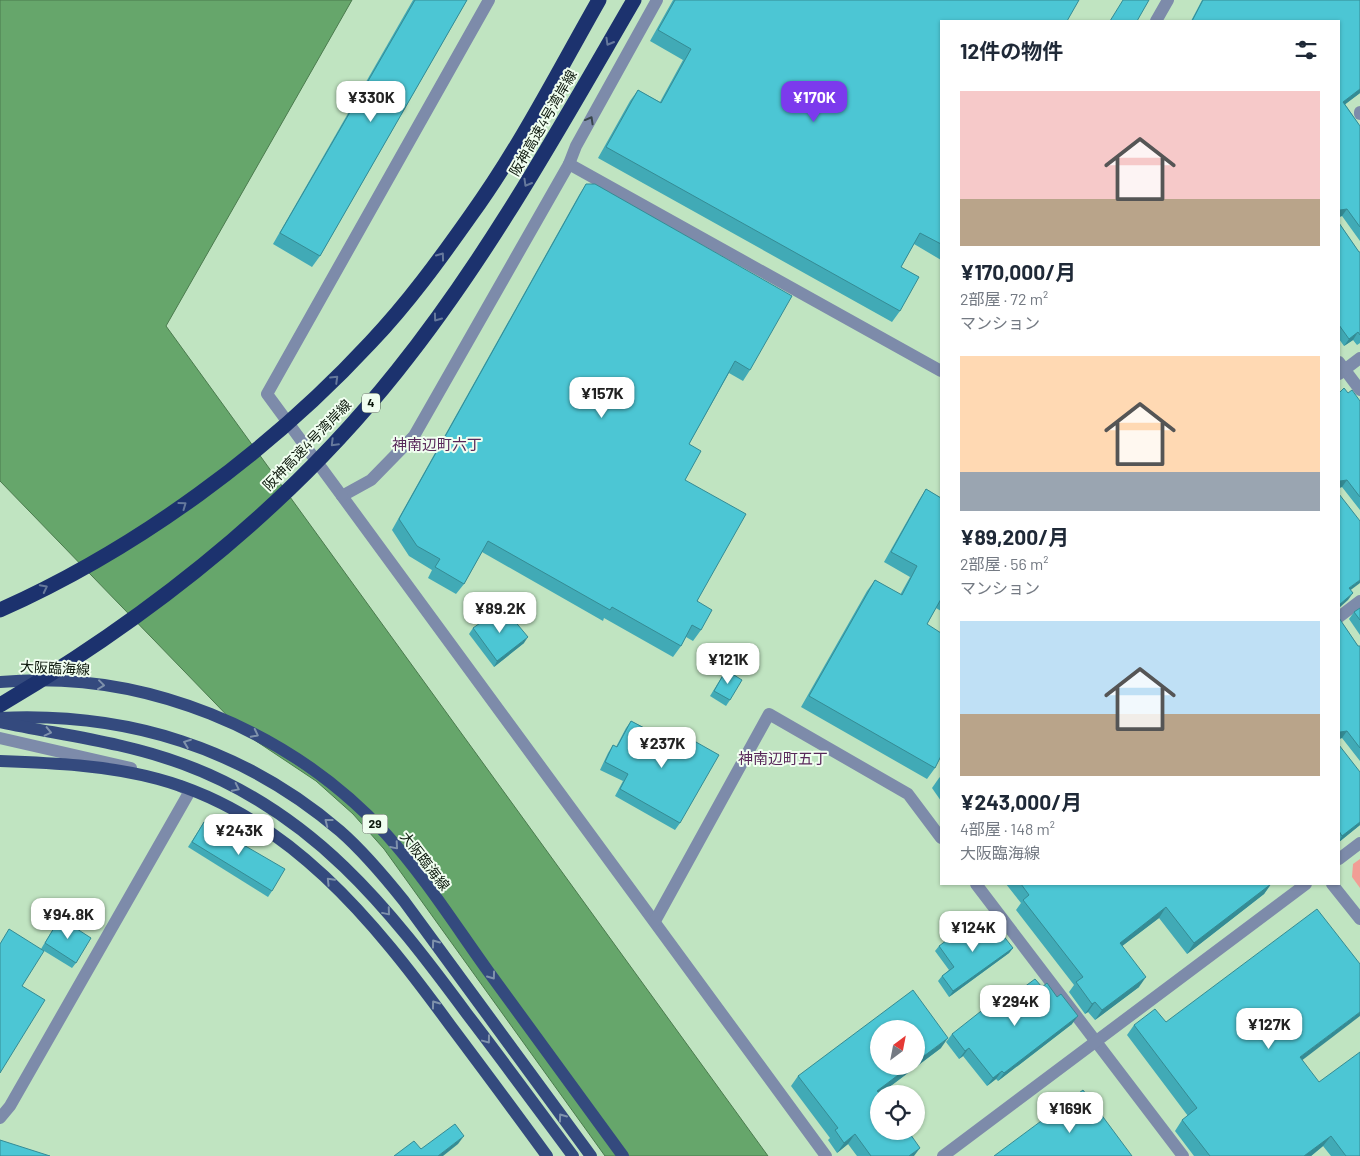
<!DOCTYPE html>
<html lang="ja">
<head>
<meta charset="utf-8">
<style>
	:root { --surface:#fff; --page:#f2f2f3; --text:#1f2937; --muted:#747a83; --accent:#7c3aed }
	body { margin:0; font-family:Barlow,"Noto Sans JP",sans-serif; background:var(--page); color:var(--text); height:100vh; display:flex; flex-direction:column; font-size:19px; white-space:nowrap }
	* { box-sizing:border-box; margin:0 }
	p { font-size:16px; color:var(--muted) }
	.icon { flex:none; width:28px; height:28px; fill:none; stroke:currentColor; stroke-width:2; stroke-linecap:round; stroke-linejoin:round }
	.map { position:relative; flex:1; overflow:hidden }
	.panel { position:absolute; left:940px; top:20px; width:400px; height:865px; display:flex; flex-direction:column; background:var(--surface); border-radius:0px; box-shadow:0 1px 4px #0004 }
	.panel>* { flex:none }
	.needle { width:32px; rotate:32deg }
	.buttons { position:absolute; left:870px; top:1020px; display:grid; gap:10px }
	.buttons a { display:grid; place-items:center; width:55px; height:55px; border-radius:50%; background:var(--surface); box-shadow:0 1px 4px #0004; font-size:25px }
	.price { position:absolute; translate:-50% -42px; padding:0 11px; border-radius:10px; background:#fff; color:#222; font-size:16px; line-height:32px; filter:drop-shadow(0 1px 2px #0008) }
	.price::after { content:''; position:absolute; left:50%; top:30px; width:15px; height:11px; margin-left:-8px; background:inherit; clip-path:polygon(0 0,100% 0,50% 100%) }
	.price.on { background:var(--accent); color:#fff }
	ul { padding:0; list-style:none }
	li { display:grid; align-content:center; gap:10px; height:265px; padding:0 20px }
	li span { display:grid; place-items:center; height:155px; border-radius:0px; color:#555 }
	li>.icon { margin-inline-start:auto }
	span .icon { width:90px; height:90px; fill:#fffc; stroke-width:1 }
	li b { font-size:21px }
	h2 { display:flex; justify-content:space-between; align-items:center; height:60px; padding:0 20px; font-size:21px }
	.map>svg:first-child { display:block }
</style>
</head>
<body>
<div class="map">
<svg width="1360" height="1156" viewBox="0 0 1360 1156">
	<rect width="100%" height="100%" fill="#c0e4c1"/>
	<polygon fill="#f29d95" points="1360,859 1360,888 1352,877 1353,864"/>
	<polygon fill="#66a66b" stroke="#4b7b4e" points="0,0 352,0 166,326 768,1156 605,1156 384,849 353,814 316,781 244,733 0,481"/>
	<g fill="none" stroke-linecap="round" stroke-linejoin="round">
		<g stroke="#7d8baa" stroke-width="12">
			<polyline points="657,0 576,146 569,164 414,436 371,480 342,496 826,1156"/>
			<polyline points="1156,21 1168,0"/>
			<polyline points="1360,112 1360,114"/>
			<polyline points="569,164 941,371"/>
			<polyline points="1339,362 1360,390"/>
			<polyline points="1339,374 1360,358"/>
			<polyline points="342,496 267,394 489,0"/>
			<polyline points="1339,617 1360,601"/>
			<polyline points="0,738 131,768"/>
			<polyline points="1339,859 1360,843"/>
			<polyline points="976,884 1183,1156"/>
			<polyline points="1332,884 1360,919"/>
			<polyline points="655,921 769,714 908,794 941,838"/>
			<polyline points="0,1118 10,1106 190,791 180,786"/>
			<polyline points="943,1156 1306,884"/>
		</g>
		<g stroke="#344a7e" stroke-width="12">
			<path d="M0 682C143 669 289 729 386 834 424 876 455 925 488 971 533 1033 578 1094 623 1156"/>
			<path d="M0 718C127 712 243 748 340 831 364 852 384 876 404 901L591 1156"/>
			<path d="M0 722C61 735 124 742 183 764 313 812 388 907 467 1014 503 1061 538 1109 573 1156"/>
			<path d="M0 761C53 763 106 765 158 779 288 814 374 921 450 1025 483 1069 515 1112 547 1156"/>
		</g>
		<g stroke="#1c326e" stroke-width="15">
			<path d="M0 610C137 549 269 452 371 342 408 303 440 259 471 215 520 147 558 72 599 0"/>
			<path d="M0 705C149 617 289 507 397 371 489 256 560 127 634 0"/>
		</g>
	</g>
	<g fill="#41aab6">
		<polygon points="413,0 467,0 320,256 312,267 273,244"/>
		<polygon points="673,0 1079,0 941,21 941,260 914,244 901,267 900,311 892,322 598,158 630,101 638,90 660,102 683,60 650,41"/>
		<polygon points="1202,0 1360,0 1360,93 1345,104 1360,126 1360,241 1342,216 1339,217 1339,21 1191,21"/>
		<polygon points="586,184 750,370 743,381 729,373 689,444 685,480 701,630 693,641 686,637 681,646 673,657 604,618 603,621 482,552 464,584 456,594 428,578 432,570 409,556 392,530 579,195"/>
		<polygon points="1339,223 1359,252 1360,252 1360,343 1357,345 1353,340 1344,346 1339,339"/>
		<polygon points="1339,390 1340,392 1348,393 1360,401 1360,510 1342,487 1339,488"/>
		<polygon points="926,489 941,498 941,611 936,608 927,624 935,768 927,779 801,707 867,591 875,580 900,595 910,577 884,562 919,500"/>
		<polygon points="1360,608 1360,635 1349,619 1354,612"/>
		<polygon points="1339,618 1358,646 1360,646 1360,761 1342,738 1339,739"/>
		<polygon points="473,628 524,643 494,667 469,634"/>
		<polygon points="726,670 730,700 726,706 710,696"/>
		<polygon points="631,721 666,739 673,729 680,823 675,830 615,796 623,781 600,770 608,753 613,745 616,747 626,728"/>
		<polygon points="1339,745 1360,825 1339,842"/>
		<polygon points="941,776 941,801 932,788 939,778"/>
		<polygon points="204,822 272,891 268,897 188,847"/>
		<polygon points="1006,884 1271,884 1264,894 1187,954 1159,918 1122,946 1139,987 1095,1020 1088,1012 1085,1014 1069,992 1074,985 1016,910 1021,903"/>
		<polygon points="56,924 76,963 72,968 41,949"/>
		<polygon points="965,940 1013,948 1009,953 949,997 938,981 942,976 949,970 935,951 939,946"/>
		<polygon points="1042,987 1072,1024 998,1081 996,1079 987,1086 963,1056 959,1059 946,1042 952,1034 989,1013"/>
		<polygon points="1166,1022 1302,1061 1360,1156 1331,1156 1323,1146 1311,1156 1194,1156 1175,1131 1182,1120 1188,1116 1127,1035 1134,1025"/>
		<polygon points="941,1048 880,1094 914,1156 857,1156 848,1144 837,1153 828,1140 830,1138 791,1086 798,1076"/>
	</g>
	<g fill="#358b94">
		<polygon points="1360,89 1360,93 1339,109 1343,102"/>
		<polygon points="1347,209 1342,216 1339,217 1339,211 1340,210"/>
		<polygon points="1358,332 1353,340 1344,346 1349,339"/>
		<polygon points="1347,480 1342,487 1339,488 1339,482 1340,481"/>
		<polygon points="1360,580 1360,583 1344,595 1349,588"/>
		<polygon points="1353,593 1348,600 1339,608 1339,605"/>
		<polygon points="528,637 524,643 494,667 497,661"/>
		<polygon points="1347,731 1342,738 1339,739 1339,733 1340,732"/>
		<polygon points="1360,822 1360,825 1339,842 1342,836"/>
		<polygon points="1271,884 1264,894 1187,954 1194,943"/>
		<polygon points="1166,907 1159,918 1113,953 1120,943"/>
		<polygon points="1013,948 1009,953 949,997 953,991"/>
		<polygon points="1146,977 1139,987 1095,1020 1102,1010"/>
		<polygon points="1095,1002 1088,1012 1085,1014 1092,1004"/>
		<polygon points="1360,1012 1360,1016 1292,1068 1300,1057"/>
		<polygon points="1078,1016 1072,1024 998,1081 1004,1073"/>
		<polygon points="948,1038 941,1048 880,1094 877,1091 910,1066 916,1066 916,1062"/>
		<polygon points="969,1048 963,1056 959,1059 965,1051"/>
		<polygon points="1002,1071 996,1079 987,1086 993,1078"/>
		<polygon points="855,1134 848,1144 837,1153 844,1143"/>
		<polygon points="464,1136 458,1144 443,1156 438,1156"/>
		<polygon points="1331,1136 1323,1146 1311,1156 1304,1156"/>
		<polygon points="920,1148 914,1156 909,1156"/>
	</g>
	<g fill="#4cc6d4" stroke="#358b94">
		<polygon points="415,0 467,0 320,256 280,233"/>
		<polygon points="675,0 1079,0 1067,21 941,21 941,244 920,233 901,267 919,277 900,311 606,147 638,90 661,103 691,49 658,30"/>
		<polygon points="1123,0 1149,0 1137,21 1110,21"/>
		<polygon points="1203,0 1360,0 1360,89 1343,102 1360,126 1360,227 1347,209 1340,210 1339,211 1339,21 1192,21"/>
		<polygon points="586,184 595,184 792,296 750,370 735,361 689,444 701,451 685,480 746,514 697,601 712,610 701,630 692,625 681,646 612,607 610,610 488,541 464,584 435,567 440,559 417,546 399,519"/>
		<polygon points="1339,223 1359,252 1360,252 1360,335 1358,332 1349,339 1339,325"/>
		<polygon points="1344,388 1348,393 1352,390 1360,401 1360,497 1347,480 1340,481 1339,482 1339,390 1340,392"/>
		<polygon points="926,489 941,498 941,599 927,624 941,633 941,756 935,768 809,696 875,580 902,595 917,566 891,552"/>
		<polygon points="1339,494 1360,521 1360,580 1349,588 1353,593 1339,605"/>
		<polygon points="503,607 528,637 497,661 473,628"/>
		<polygon points="1360,608 1360,620 1354,612"/>
		<polygon points="1339,618 1358,646 1360,646 1360,748 1347,731 1340,732 1339,733"/>
		<polygon points="726,670 742,680 730,700 714,691"/>
		<polygon points="631,721 667,740 673,729 719,755 680,823 620,789 628,774 605,762 613,745 617,747"/>
		<polygon points="1339,745 1360,772 1360,822 1342,836 1339,831"/>
		<polygon points="204,822 285,869 272,891 192,842"/>
		<polygon points="1021,884 1271,884 1194,943 1166,907 1120,943 1146,977 1102,1010 1095,1002 1092,1004 1076,982 1083,977 1023,900 1029,895"/>
		<polygon points="1317,909 1360,964 1360,1012 1300,1057 1319,1082 1360,1052 1360,1156 1346,1156 1331,1136 1304,1156 1210,1156 1182,1120 1197,1108 1134,1025 1155,1009 1166,1022"/>
		<polygon points="60,918 91,938 76,963 45,943"/>
		<polygon points="991,920 1013,948 953,991 942,976 954,967 939,946 958,932 965,940"/>
		<polygon points="9,929 44,951 22,986 45,1000 0,1073 0,944"/>
		<polygon points="1035,979 1042,987 1047,983 1057,997 1061,994 1078,1016 1004,1073 1002,1071 993,1078 969,1048 965,1051 952,1034 985,1008 989,1013"/>
		<polygon points="913,990 948,1038 916,1062 916,1029 879,1029 879,1066 910,1066 877,1091 880,1094 879,1094 879,1131 908,1131 920,1148 909,1156 871,1156 855,1134 844,1143 835,1130 838,1128 798,1076"/>
		<polygon points="1083,1090 1132,1156 994,1156"/>
		<polygon points="455,1124 464,1136 438,1156 394,1156 414,1141 421,1149"/>
		<polygon points="0,1140 50,1156 0,1156"/>
	</g>
	<defs><path id="oneway-chevron" d="M-2-3.5L2.5 0L-2 3.5" fill="none" stroke-width="1.6" stroke-linecap="round" stroke-linejoin="round" transform="scale(1.25)"/></defs>
	<g stroke="#66799c">
		<use href="#oneway-chevron" transform="translate(609 42) rotate(120)"/>
		<use href="#oneway-chevron" transform="translate(527 183) rotate(120)"/>
		<use href="#oneway-chevron" transform="translate(441 256) rotate(-54)"/>
		<use href="#oneway-chevron" transform="translate(437 318) rotate(126)"/>
		<use href="#oneway-chevron" transform="translate(335 379) rotate(-44)"/>
		<use href="#oneway-chevron" transform="translate(334 443) rotate(135)"/>
		<use href="#oneway-chevron" transform="translate(183 505) rotate(-36)"/>
		<use href="#oneway-chevron" transform="translate(44 588) rotate(-27)"/>
	</g>
	<use stroke="#39464b" href="#oneway-chevron" transform="translate(590 120) rotate(-61)"/>
	<g stroke="#7f92ac">
		<use href="#oneway-chevron" transform="translate(101 685) rotate(7)"/>
		<use href="#oneway-chevron" transform="translate(48 732) rotate(13)"/>
		<use href="#oneway-chevron" transform="translate(255 734) rotate(27)"/>
		<use href="#oneway-chevron" transform="translate(187 743) rotate(-159)"/>
		<use href="#oneway-chevron" transform="translate(236 788) rotate(26)"/>
		<use href="#oneway-chevron" transform="translate(328 822) rotate(-142)"/>
		<use href="#oneway-chevron" transform="translate(395 846) rotate(49)"/>
		<use href="#oneway-chevron" transform="translate(330 881) rotate(-134)"/>
		<use href="#oneway-chevron" transform="translate(387 912) rotate(50)"/>
		<use href="#oneway-chevron" transform="translate(435 943) rotate(-126)"/>
		<use href="#oneway-chevron" transform="translate(492 976) rotate(54)"/>
		<use href="#oneway-chevron" transform="translate(435 1004) rotate(-126)"/>
		<use href="#oneway-chevron" transform="translate(487 1040) rotate(53)"/>
		<use href="#oneway-chevron" transform="translate(562 1117) rotate(-126)"/>
	</g>
	<g text-anchor="middle" stroke-width="4" stroke-linejoin="round" paint-order="stroke">
		<g fill="#f0fef0" stroke="#505d50" stroke-width="1">
			<rect x="362" y="393.5" width="18" height="19" rx="4"/>
			<rect x="362.5" y="814.5" width="25" height="19" rx="4"/>
		</g>
		<g font-size="12" font-weight="bold" fill="#0c180c">
			<text x="371" y="407">4</text>
			<text x="375" y="828">29</text>
		</g>
		<g font-size="14" fill="#0c180c" stroke="#f0fef0">
			<text transform="translate(543 123) rotate(-60)" y="5">阪神高速4号湾岸線</text>
			<text transform="translate(307 445) rotate(-46)" y="5">阪神高速4号湾岸線</text>
			<text transform="translate(55 668) rotate(3)" y="5">大阪臨海線</text>
			<text transform="translate(425 861) rotate(52)" y="5">大阪臨海線</text>
		</g>
		<g font-size="15" fill="#58285a" stroke="#f0fef0">
			<text x="437" y="450">神南辺町六丁</text>
			<text x="783" y="764">神南辺町五丁</text>
		</g>
	</g>
</svg>
<div class="buttons">
<a><svg class="needle" viewBox="-14 -14 28 28"><path d="M0-13l5 13h-10z" fill="#e53935"/><path d="M0 13l5-13h-10z" fill="#747a83"/></svg></a>
<a><svg class="icon" aria-label="locate" viewBox="0 0 24 24"><circle cx="12" cy="12" r="6"/><path d="M12 2v4M12 18v4M2 12h4M18 12h4"/></svg></a>
</div>
<b class="price" style="left:371px;top:123px">¥330K</b>
<b class="price on" style="left:814px;top:123px">¥170K</b>
<b class="price" style="left:602px;top:419px">¥157K</b>
<b class="price" style="left:500px;top:634px">¥89.2K</b>
<b class="price" style="left:728px;top:685px">¥121K</b>
<b class="price" style="left:662px;top:769px">¥237K</b>
<b class="price" style="left:239px;top:856px">¥243K</b>
<b class="price" style="left:68px;top:940px">¥94.8K</b>
<b class="price" style="left:973px;top:953px">¥124K</b>
<b class="price" style="left:1015px;top:1027px">¥294K</b>
<b class="price" style="left:1269px;top:1050px">¥127K</b>
<b class="price" style="left:1070px;top:1134px">¥169K</b>
<section class="panel">
<h2>12件の物件<svg class="icon" aria-label="filters" viewBox="0 0 24 24"><path d="M4 7h16M4 17h16"/><circle cx="9" cy="7" r="2"/><circle cx="15" cy="17" r="2"/></svg></h2>
<ul>
<li><span style="background:linear-gradient(#f6c9c9 70%,#b9a48a 0)"><svg class="icon" aria-label="home" viewBox="0 0 24 24"><path d="M3 11l9-7 9 7M6 9v11h12V9"/></svg></span><div><b>¥170,000/月</b><p>2部屋 · 72 m²</p><p>マンション</p></div></li>
<li><span style="background:linear-gradient(#ffd9b3 75%,#9aa5b1 0)"><svg class="icon" aria-label="home" viewBox="0 0 24 24"><path d="M3 11l9-7 9 7M6 9v11h12V9"/></svg></span><div><b>¥89,200/月</b><p>2部屋 · 56 m²</p><p>マンション</p></div></li>
<li><span style="background:linear-gradient(#bfe0f5 60%,#b9a48a 0)"><svg class="icon" aria-label="home" viewBox="0 0 24 24"><path d="M3 11l9-7 9 7M6 9v11h12V9"/></svg></span><div><b>¥243,000/月</b><p>4部屋 · 148 m²</p><p>大阪臨海線</p></div></li>
</ul>
</section>
</div>
</body>
</html>
